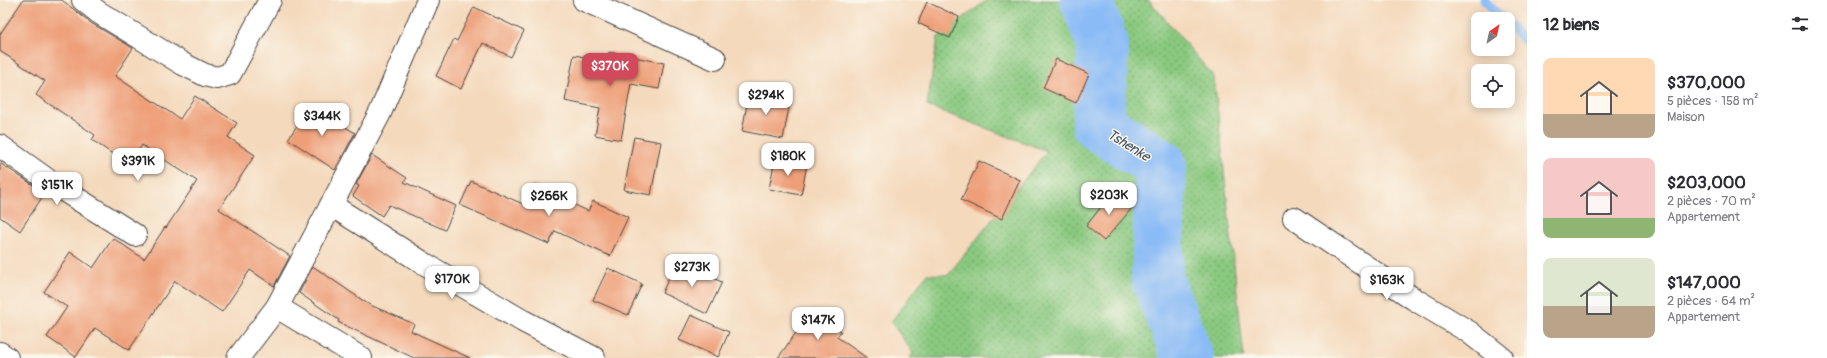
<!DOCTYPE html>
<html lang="fr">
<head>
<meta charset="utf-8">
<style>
	:root { --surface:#fff; --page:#f2f2f3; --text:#2b2b33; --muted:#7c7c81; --accent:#d1495b }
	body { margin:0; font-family:Pangolin,sans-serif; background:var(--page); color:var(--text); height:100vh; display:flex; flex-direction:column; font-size:15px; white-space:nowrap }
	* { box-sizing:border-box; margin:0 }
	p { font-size:13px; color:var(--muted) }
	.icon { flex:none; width:22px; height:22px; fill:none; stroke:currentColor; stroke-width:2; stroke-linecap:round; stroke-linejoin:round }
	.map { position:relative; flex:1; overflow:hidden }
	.sheet { display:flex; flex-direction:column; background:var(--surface); width:300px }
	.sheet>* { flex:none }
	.needle { width:26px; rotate:33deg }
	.fabs { position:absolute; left:1471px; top:12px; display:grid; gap:8px }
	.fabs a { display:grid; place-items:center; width:44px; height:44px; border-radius:8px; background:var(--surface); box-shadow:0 2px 10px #0003; font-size:20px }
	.price { position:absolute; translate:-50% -34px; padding:0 9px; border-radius:8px; background:#fff; color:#222; font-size:13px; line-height:26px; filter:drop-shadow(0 1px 2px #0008) }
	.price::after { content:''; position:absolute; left:50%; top:24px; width:12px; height:9px; margin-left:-6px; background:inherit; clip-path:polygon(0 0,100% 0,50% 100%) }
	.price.on { background:var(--accent); color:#fff }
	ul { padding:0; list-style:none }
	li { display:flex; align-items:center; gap:12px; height:100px; padding:0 16px }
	li span { display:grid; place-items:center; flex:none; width:112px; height:80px; border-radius:8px; color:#555 }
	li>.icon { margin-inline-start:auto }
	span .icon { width:48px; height:48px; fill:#fffc; stroke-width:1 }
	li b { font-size:17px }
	h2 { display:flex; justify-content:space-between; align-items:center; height:48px; padding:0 16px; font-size:17px }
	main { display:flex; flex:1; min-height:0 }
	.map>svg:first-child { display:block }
</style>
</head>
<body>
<main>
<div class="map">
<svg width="1527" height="358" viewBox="0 0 1527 358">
	<defs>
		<pattern id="park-dots" width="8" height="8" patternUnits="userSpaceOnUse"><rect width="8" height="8" fill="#8ac980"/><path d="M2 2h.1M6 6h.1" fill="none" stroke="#71a369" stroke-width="1.8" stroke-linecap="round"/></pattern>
	</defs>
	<rect width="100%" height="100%" fill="#fbf7ec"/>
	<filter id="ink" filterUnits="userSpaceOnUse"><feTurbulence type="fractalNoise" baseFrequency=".025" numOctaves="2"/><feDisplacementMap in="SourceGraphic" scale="8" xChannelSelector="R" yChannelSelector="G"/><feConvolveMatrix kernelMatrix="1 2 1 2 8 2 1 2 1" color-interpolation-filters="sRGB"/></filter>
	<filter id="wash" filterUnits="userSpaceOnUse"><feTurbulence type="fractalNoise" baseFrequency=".012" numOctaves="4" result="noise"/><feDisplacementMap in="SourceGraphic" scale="16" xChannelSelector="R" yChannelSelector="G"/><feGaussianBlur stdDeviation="0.9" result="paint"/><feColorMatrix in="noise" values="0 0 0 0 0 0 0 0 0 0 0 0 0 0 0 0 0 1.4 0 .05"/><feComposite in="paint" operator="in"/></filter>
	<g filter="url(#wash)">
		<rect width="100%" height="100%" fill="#f4d9bc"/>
		<polygon fill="url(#park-dots)" stroke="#5a7a56" points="987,0 1149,0 1214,77 1244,358 910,358 913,353 891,322 927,274 948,275 1047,151 927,106 938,37"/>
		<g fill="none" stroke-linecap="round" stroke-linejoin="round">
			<g stroke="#8abbf6" stroke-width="9">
				<polyline points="1484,0 1503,19"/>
				<polyline points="1508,24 1527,43"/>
			</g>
			<polyline stroke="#8abbf6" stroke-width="52" points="1086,0 1103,45 1098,125 1161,165 1157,279 1188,358"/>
		</g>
		<g id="blocks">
			<g fill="#ee9f78">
				<polygon points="23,0 62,0 91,23 133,48 115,76 180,119 195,96 237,123 228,137 255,155 219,209 290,256 274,286 250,270 222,312 175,281 129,350 95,328 76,357 47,337 67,307 44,292 70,252 93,268 113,238 144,259 165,227 166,228 197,181 142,145 129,165 92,140 95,135 36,95 45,81 0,51 0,34"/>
				<polygon points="927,2 959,17 950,38 918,23"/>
				<polygon points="474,7 524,31 511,57 483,43 461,89 436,76 454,39 457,41"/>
				<polygon points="609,52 664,63 659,89 631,84 621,140 595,135 600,108 565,101 574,55 607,61"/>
				<polygon points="1056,59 1089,74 1076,103 1043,88"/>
				<polygon points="749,94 790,102 783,139 742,131"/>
				<polygon points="311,105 355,133 335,170 288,139"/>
				<polygon points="634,137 661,142 651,195 624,190"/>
				<polygon points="372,155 407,178 404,182 456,206 445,230 389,205 382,216 353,196 359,186 356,184"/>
				<polygon points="775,159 807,165 801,195 769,189"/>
				<polygon points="979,161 1020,180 1002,219 961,200"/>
				<polygon points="0,163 45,193 20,231 0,217"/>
				<polygon points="471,181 523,204 532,185 588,211 593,201 628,217 610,256 555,231 549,244 460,205"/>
				<polygon points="1113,192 1133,207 1104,241 1086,226"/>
				<polygon points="676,262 722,282 707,314 662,293"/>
				<polygon points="314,267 368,304 414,324 411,331 470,358 414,358 338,322 339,320 299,293 311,270"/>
				<polygon points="608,268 642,284 628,315 593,300"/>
				<polygon points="812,310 841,331 837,337 867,358 778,358"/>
				<polygon points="691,315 729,332 718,357 679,340"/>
			</g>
		</g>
	</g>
	<g filter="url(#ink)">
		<use href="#blocks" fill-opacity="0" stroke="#494541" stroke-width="1"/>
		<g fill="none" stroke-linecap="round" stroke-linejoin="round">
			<g stroke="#494541" stroke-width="24">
				<g id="minor">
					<polyline points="83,0 98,12 183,64 205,75 217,78 230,74 270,0"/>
					<polyline points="584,0 715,59"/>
					<polyline points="0,146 52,183 135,235"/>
					<polyline points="331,205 425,264 523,321 594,358"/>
					<polyline points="1294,218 1414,299 1469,332 1502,358"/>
					<polyline points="277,307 361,358"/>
					<polyline points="0,353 7,358"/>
					<polyline points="238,358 277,307 380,113 428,0"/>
				</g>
			</g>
			<use href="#minor" stroke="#fff" stroke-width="22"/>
		</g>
	</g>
	<g text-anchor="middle" stroke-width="3" stroke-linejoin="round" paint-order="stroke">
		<g font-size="14" font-style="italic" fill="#485668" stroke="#fbf7ec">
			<text transform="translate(1129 145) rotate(32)" y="5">Tshenke</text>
		</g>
	</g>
</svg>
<div class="fabs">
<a><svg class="needle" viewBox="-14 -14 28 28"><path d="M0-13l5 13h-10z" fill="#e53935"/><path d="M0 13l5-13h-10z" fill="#7c7c81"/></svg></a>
<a><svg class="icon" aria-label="locate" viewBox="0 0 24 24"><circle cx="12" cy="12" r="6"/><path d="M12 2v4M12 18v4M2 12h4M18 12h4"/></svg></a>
</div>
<b class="price on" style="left:610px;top:87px">$370K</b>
<b class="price" style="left:766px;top:116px">$294K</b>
<b class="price" style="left:322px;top:137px">$344K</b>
<b class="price" style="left:788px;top:177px">$180K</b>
<b class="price" style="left:138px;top:182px">$391K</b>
<b class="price" style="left:57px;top:206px">$151K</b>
<b class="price" style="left:1109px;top:216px">$203K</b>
<b class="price" style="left:549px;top:217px">$266K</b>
<b class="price" style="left:692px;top:288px">$273K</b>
<b class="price" style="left:452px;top:300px">$170K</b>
<b class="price" style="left:1387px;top:301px">$163K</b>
<b class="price" style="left:818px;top:341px">$147K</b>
</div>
<section class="sheet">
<h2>12 biens<svg class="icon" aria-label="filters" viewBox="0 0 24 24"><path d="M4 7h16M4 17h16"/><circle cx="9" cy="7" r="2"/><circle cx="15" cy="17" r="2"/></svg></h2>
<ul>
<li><span style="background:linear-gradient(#ffd9b3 70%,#b9a48a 0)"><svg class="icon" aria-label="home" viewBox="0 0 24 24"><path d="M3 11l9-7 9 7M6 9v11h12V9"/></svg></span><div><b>$370,000</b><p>5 pièces · 158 m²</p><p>Maison</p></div></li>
<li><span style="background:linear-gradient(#f6c9c9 75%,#8fb573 0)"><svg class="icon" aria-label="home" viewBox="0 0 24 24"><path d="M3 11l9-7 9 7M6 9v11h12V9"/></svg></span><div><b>$203,000</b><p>2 pièces · 70 m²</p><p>Appartement</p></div></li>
<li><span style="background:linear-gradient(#dfe7d0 60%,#b9a48a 0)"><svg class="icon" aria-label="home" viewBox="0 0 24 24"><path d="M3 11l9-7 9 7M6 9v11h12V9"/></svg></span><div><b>$147,000</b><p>2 pièces · 64 m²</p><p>Appartement</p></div></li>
</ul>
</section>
</main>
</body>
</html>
